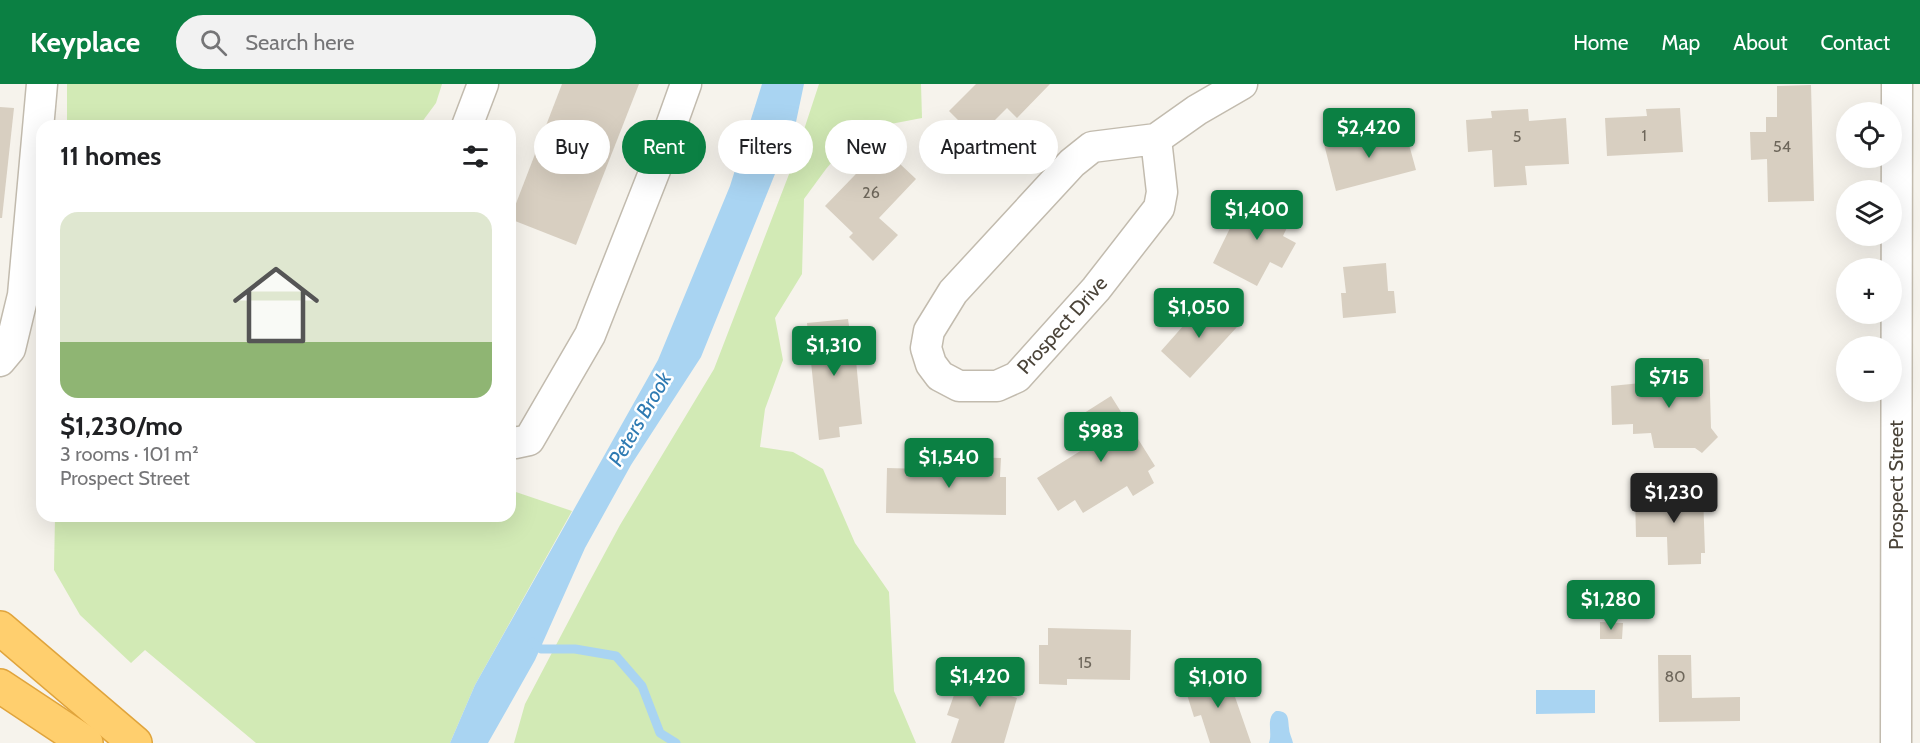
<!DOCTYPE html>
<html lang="en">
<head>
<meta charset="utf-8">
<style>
	:root { --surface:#fff; --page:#f2f2f2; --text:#202124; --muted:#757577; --line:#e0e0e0; --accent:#0b8043 }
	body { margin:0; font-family:Cabin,sans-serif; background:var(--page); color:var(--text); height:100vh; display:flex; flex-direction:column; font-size:22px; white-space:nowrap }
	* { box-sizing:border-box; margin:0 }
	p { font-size:20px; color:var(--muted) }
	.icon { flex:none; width:33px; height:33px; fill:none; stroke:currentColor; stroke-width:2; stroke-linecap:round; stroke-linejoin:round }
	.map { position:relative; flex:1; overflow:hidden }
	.drawer { position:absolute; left:36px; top:36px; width:480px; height:402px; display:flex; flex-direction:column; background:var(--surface); border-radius:18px; box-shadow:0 6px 24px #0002 }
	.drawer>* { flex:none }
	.hud { position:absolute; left:534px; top:36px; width:570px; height:54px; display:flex; gap:12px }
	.controls { position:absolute; left:1836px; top:18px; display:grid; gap:12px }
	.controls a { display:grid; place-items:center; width:66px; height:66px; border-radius:50%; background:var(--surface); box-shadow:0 6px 24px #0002; font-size:30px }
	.price { position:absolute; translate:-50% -51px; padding:0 14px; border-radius:6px; background:var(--accent); color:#fff; font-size:20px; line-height:39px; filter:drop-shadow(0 2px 3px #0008) }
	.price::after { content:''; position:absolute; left:50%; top:36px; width:18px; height:14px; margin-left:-9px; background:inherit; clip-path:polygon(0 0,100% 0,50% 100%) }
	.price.active { background:#222; color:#fff }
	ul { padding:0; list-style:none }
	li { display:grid; align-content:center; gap:12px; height:318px; padding:0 24px }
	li+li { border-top:2px solid var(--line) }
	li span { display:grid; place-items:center; height:186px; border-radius:18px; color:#555 }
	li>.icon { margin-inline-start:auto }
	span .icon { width:108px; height:108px; fill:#fffc; stroke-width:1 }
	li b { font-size:26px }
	h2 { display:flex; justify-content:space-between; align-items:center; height:72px; padding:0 24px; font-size:26px }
	.chip { padding:0 21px; border-radius:27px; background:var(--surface); box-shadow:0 6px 24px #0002; font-size:21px; line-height:54px }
	.chip.active { background:var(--accent); color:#fff }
	header { display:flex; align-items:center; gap:36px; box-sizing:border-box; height:84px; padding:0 30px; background:var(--accent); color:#fff }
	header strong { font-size:28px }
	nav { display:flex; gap:33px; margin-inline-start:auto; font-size:21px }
	.search { width:420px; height:54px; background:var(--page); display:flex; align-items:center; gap:15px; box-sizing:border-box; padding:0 21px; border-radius:33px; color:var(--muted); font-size:22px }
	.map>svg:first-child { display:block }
</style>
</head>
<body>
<header>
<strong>Keyplace</strong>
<div class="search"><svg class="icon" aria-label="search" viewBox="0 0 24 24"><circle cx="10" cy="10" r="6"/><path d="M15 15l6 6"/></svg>Search here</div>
<nav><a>Home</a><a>Map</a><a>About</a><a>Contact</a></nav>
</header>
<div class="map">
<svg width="1920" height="659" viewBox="0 0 1920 659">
	<rect width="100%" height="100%" fill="#f6f3ec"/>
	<g fill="#d2eab5">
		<polygon points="67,0 442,0 436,19 419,42 67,42"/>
		<polygon points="819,0 921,0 922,34 859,46 826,85 804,115 802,190 775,234 783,276 765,325 760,363 793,368 823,385 855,459 889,508 894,607 916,659 514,659 525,620 586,504 620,441 714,285 791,85"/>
		<polygon points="510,406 572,427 475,601 450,659 256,659 145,566 131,579 80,531 54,486 55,432 510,432"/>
	</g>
	<g fill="#a9d4f2">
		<polygon points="762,0 804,0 796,38 701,273 631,381 585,464 535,576 488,659 450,659 475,601 658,276 730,102"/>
		<polygon points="1536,606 1595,606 1595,629 1536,630"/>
		<path d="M1276 627C1289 627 1288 634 1289 644 1289 649 1292 654 1293 659H1269C1273 648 1265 634 1276 627Z"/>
	</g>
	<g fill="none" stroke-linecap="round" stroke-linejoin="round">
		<polyline stroke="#a9d4f2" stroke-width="9" points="532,558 541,565 575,565 616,572 642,602 660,649 676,659"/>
	</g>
	<g fill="#d8cfc1">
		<polygon points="562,0 639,0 576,161 510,135"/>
		<polygon points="976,0 1050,0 1017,34 1007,24 974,57 962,45 964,42 949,27"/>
		<polygon points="1811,1 1814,117 1768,118 1767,75 1751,76 1750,48 1766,48 1766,33 1777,33 1777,2"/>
		<polygon points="0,23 14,24 2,134 0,134"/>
		<polygon points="1680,24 1683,68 1607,72 1605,34 1647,32 1646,25"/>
		<polygon points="1528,25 1529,37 1566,34 1569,80 1525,82 1527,101 1494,103 1492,66 1468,68 1466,36 1492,34 1491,27"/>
		<polygon points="1405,46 1416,86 1336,107 1324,60 1372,47 1374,55"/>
		<polygon points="882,63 916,95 879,134 898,151 873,177 849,153 853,149 825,122"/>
		<polygon points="1255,108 1294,129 1283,152 1296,159 1282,184 1270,178 1257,202 1213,179 1232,140 1237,143"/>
		<polygon points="1386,179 1388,207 1394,207 1396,229 1343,234 1341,209 1346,209 1343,183"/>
		<polygon points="1206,216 1237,243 1190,294 1161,267"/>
		<polygon points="848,235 851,255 854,255 862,340 839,343 840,353 819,356 807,239"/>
		<polygon points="1684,275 1709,275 1711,344 1718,353 1702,369 1695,364 1654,364 1651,349 1633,350 1633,340 1612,341 1611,302 1641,299 1641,297 1658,295 1661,299 1684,298"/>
		<polygon points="1111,312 1155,382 1148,387 1154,399 1133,412 1127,402 1083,429 1075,416 1058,427 1037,394 1090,361 1087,357 1094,353 1081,331"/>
		<polygon points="964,373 1001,374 1000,393 1006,393 1006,431 886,429 887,384 925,385 925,381 964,382"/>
		<polygon points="1661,409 1661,423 1665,423 1665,410 1703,409 1705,469 1701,469 1701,480 1668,481 1667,453 1636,453 1635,410"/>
		<polygon points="1600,538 1623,539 1622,555 1600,555"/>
		<polygon points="1048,544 1131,546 1130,596 1067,595 1067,601 1039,600 1039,561 1048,561"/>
		<polygon points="1658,571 1691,571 1692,614 1740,613 1740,637 1659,638"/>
		<polygon points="966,577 997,587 990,605 1017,614 1004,659 951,659 959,635 947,631"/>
		<polygon points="1226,587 1251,659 1210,659 1201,631 1194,633 1184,601"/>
	</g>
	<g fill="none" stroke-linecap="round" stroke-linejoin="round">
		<g stroke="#c2bbae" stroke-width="33">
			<g id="minor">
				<polyline points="467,42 483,0"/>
				<polyline points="1156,55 1162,108 1159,124 1096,205 1017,293 997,302 959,302 940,292 931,280 926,264 929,247 953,208 1072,79 1092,63 1156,55 1197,26 1242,0"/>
				<polyline points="0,277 10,265 23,211 42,0"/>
				<polyline points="510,357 515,359 529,356 590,251 657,81 686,0"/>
				<polyline points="1896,659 1897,0"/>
			</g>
		</g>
		<g stroke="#e0a43c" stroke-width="36">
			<g id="highway">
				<polyline points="0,544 135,659"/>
				<polyline points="0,602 86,659"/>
			</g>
		</g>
		<use href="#minor" stroke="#fff" stroke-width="30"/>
		<use href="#highway" stroke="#ffcf6e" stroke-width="33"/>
	</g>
	<g text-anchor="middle" stroke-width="5" stroke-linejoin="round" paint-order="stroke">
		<g font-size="16" fill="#6e675b">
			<text x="1644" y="57">1</text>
			<text x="1517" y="58">5</text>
			<text x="1782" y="68">54</text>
			<text x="871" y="114">26</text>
			<text x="1085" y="584">15</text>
			<text x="1675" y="598">80</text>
		</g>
		<g font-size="20" fill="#4b4439" stroke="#fff">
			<text transform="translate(1062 241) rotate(-48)" y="7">Prospect Drive</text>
			<text transform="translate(1896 401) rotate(-90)" y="7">Prospect Street</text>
		</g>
		<g font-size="21" font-style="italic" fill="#2e7ab2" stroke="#fff">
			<text transform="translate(640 335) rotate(-60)" y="7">Peters Brook</text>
		</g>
	</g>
</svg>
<div class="controls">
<a><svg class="icon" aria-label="locate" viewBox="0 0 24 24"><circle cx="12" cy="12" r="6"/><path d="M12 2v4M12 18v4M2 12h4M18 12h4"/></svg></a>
<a><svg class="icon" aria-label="layers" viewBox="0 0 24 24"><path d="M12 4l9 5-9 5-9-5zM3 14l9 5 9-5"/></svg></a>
<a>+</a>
<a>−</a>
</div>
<b class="price" style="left:1369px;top:75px">$2,420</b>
<b class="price" style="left:1257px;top:157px">$1,400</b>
<b class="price" style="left:1199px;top:255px">$1,050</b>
<b class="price" style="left:834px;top:293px">$1,310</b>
<b class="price" style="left:1669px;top:325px">$715</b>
<b class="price" style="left:1101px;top:379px">$983</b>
<b class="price" style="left:949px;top:405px">$1,540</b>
<b class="price active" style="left:1674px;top:440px">$1,230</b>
<b class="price" style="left:1611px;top:547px">$1,280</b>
<b class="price" style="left:980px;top:624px">$1,420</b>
<b class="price" style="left:1218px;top:625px">$1,010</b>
<div class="hud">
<a class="chip">Buy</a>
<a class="chip active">Rent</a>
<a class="chip">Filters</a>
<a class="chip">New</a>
<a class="chip">Apartment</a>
</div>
<section class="drawer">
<h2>11 homes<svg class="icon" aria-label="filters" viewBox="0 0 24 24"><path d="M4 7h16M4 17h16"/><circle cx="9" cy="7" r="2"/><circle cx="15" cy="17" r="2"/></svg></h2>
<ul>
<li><span style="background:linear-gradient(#dfe7d0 70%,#8fb573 0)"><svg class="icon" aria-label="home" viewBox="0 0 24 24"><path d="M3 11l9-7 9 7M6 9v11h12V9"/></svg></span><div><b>$1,230/mo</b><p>3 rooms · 101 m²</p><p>Prospect Street</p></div></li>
</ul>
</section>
</div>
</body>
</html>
